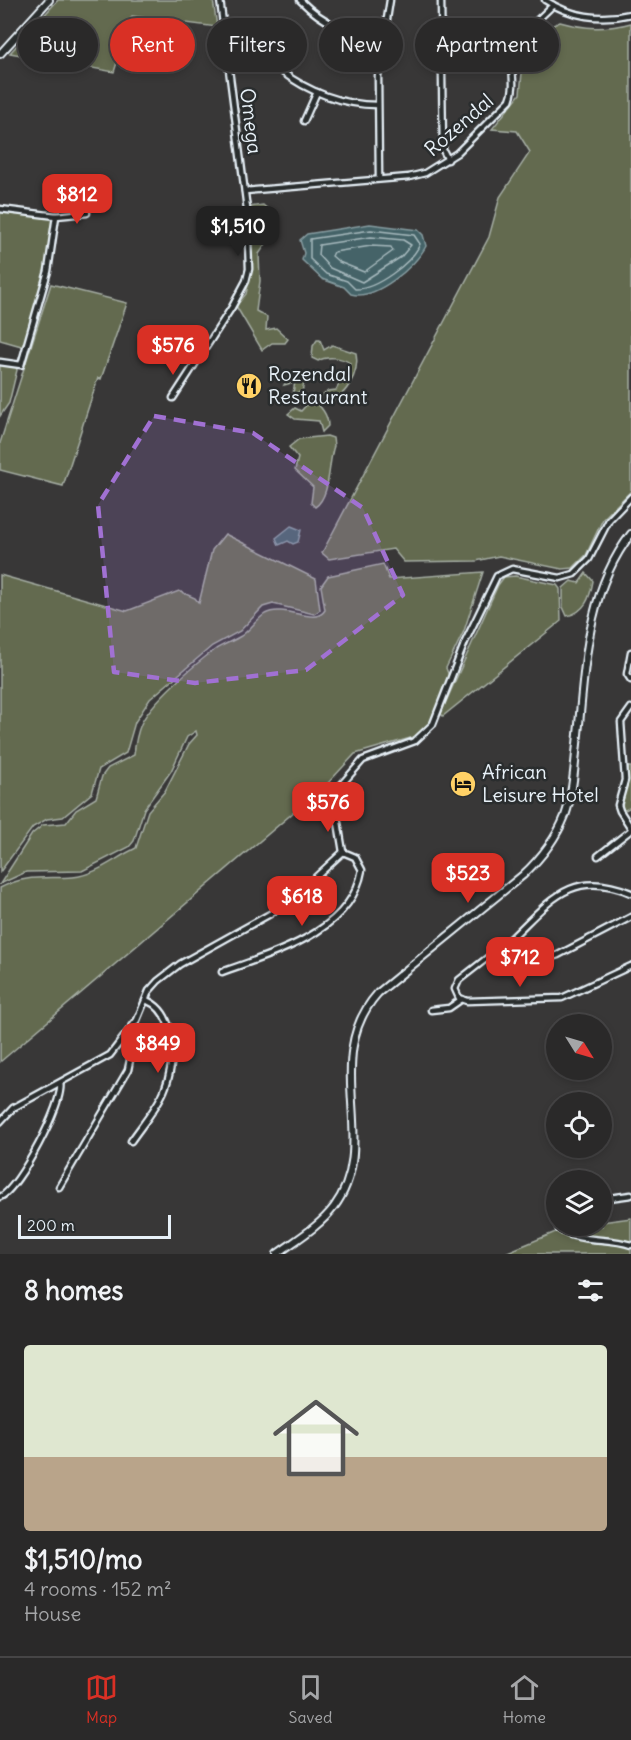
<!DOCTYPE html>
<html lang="en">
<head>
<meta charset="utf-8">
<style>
	:root { --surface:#2a2929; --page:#363535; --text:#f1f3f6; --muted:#a5a6a8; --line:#464546; --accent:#d93025 }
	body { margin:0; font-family:Delius,sans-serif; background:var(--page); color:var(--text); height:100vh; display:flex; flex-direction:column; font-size:22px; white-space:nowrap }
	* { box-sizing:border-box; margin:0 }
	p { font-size:20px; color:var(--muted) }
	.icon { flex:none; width:33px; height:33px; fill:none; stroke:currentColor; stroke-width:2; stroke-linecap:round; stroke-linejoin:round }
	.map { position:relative; height:1254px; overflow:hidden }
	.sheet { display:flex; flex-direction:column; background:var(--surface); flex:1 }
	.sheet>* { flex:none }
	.guide { position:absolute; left:18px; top:18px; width:596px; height:54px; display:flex; gap:12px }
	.needle { width:39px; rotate:127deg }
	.buttons { position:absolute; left:546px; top:1014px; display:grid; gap:12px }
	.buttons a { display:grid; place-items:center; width:66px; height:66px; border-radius:50%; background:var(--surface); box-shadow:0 3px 9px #0003,0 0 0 2px var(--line); font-size:30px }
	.scale { position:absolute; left:18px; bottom:15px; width:153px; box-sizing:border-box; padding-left:6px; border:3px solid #e8f1f8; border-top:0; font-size:16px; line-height:21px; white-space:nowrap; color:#e8f1f8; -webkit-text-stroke:4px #2a2d2e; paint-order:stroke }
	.price { position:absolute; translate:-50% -51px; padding:0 14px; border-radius:12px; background:var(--accent); color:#fff; font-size:20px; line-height:39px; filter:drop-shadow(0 2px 3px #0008) }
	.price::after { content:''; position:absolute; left:50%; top:36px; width:18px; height:14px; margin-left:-9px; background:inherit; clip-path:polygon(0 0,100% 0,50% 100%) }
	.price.selected { background:#222; color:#fff }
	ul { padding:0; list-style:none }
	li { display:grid; align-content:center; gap:12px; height:318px; padding:0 24px }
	li span { display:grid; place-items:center; height:186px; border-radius:6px; color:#555 }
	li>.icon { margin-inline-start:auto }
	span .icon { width:108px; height:108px; fill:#fffc; stroke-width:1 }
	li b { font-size:26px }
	h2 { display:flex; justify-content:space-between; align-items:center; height:72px; padding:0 24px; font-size:26px }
	.tag { padding:0 21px; border-radius:27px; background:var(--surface); box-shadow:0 3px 9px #0003,0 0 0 2px var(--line); font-size:21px; line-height:54px }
	.tag.selected { background:var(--accent); color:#fff }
	.menu { display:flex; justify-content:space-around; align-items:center; height:84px; border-top:2px solid var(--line); background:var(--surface); font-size:16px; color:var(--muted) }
	.menu a { display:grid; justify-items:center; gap:3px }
	.menu .selected { color:var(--accent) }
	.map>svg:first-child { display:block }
</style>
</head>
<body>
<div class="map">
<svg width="631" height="1254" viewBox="0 0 631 1254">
	<rect width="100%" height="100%" fill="#383737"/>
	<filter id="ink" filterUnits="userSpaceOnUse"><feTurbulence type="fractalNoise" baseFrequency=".0167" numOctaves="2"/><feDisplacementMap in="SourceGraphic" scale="12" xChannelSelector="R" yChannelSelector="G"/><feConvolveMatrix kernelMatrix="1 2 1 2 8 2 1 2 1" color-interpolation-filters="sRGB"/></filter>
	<g filter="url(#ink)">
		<g fill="#636a50" stroke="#a6aea4" stroke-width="1.5">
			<polygon points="58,0 213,0 217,27 132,16 114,72 32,57 33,52 27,52 26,56 10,53"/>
			<path d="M560 22C585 29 606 30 631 23V491L603 519 586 555 573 568 562 569 499 556 476 561 404 562 393 549 329 559 322 553 489 237 500 197 530 152 517 131 492 129 520 94 524 52 551 26Z"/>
			<polygon points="263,205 270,211 277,228 259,254 260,281 256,311 267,317 266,330 276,328 288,339 285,343 272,343 262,350 236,306 246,294 250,276 250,207"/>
			<polygon points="0,211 52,218 54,221 47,276 25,347 0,340"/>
			<polygon points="51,284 127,303 101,379 98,378 63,486 0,470 0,443"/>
			<path d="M317 340H320L324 350 332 345 356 353C360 373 345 400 325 402L323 395 328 391 336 390 350 363C342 357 326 356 318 361L312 358 313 346Z"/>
			<polygon points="0,364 16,366 17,370 9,403 0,416"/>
			<polygon points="289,377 305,378 302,392 293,393 295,382 284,385"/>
			<path d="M311 400C321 405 328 415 328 426L322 432 319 421 295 419 288 414 295 408 301 411Z"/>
			<path d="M327 436 333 438 334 446C328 462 331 497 315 507L311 503 313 487 295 470 298 458 289 447 299 439Z"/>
			<polygon points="225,534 316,579 320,610 314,614 273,604 263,607 240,631 212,646 150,699 135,722 126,753 99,769 92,793 63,817 47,819 33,827 0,872 0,575 127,611 179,591 195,598 199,603 212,550"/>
			<path d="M383 564 389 579 483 572 464 631 446 668 449 676 428 727 414 737 355 754 328 783 0 1062V888C27 874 44 879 73 877 96 875 115 858 136 848L148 811 165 791 189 744 197 735 196 731 187 737 171 771 144 809 134 841 129 847 82 871 26 872 0 884 32 834 43 825 66 823 76 810 96 798 102 776 108 768 134 755C135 745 137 733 141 724 151 702 196 663 216 649 224 644 233 641 241 636 250 630 256 620 265 614 285 603 315 627 325 610L321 586 328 576Z"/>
			<path d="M586 573 593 581C590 598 585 612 567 616L563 607V588L571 581 579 583Z"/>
			<polygon points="515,576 557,585 560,589 561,621 443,716 441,714 444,706 498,585 504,577"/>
			<path d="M628 767H631V807L623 811C619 801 629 781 628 767Z"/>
			<polygon points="631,1218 631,1254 503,1254 570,1226 602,1226 602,1222"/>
		</g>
		<g fill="#456467" stroke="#869ca1" stroke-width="1.5">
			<path d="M370 224 418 230 423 235 426 246C416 266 375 301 351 294L344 287 322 279 302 260 304 253 300 240 307 234Z"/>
			<polygon points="291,526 301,530 298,542 293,544 288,541 279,545 276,538"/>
		</g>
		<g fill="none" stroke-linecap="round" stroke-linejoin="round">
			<g stroke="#a7b9be" stroke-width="1.5">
				<path d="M371 230 414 235 420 244C412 263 375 290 355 289L347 281 326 274 310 259V239Z"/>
				<polygon points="371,237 403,240 411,245 401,257 362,282 330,268 318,255 319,245"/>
				<polygon points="371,246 391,247 393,251 364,272 339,262 332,256 334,252"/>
			</g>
			<g stroke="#e8f1f8" stroke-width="9">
				<g id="street">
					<path d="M300 0C324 24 350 35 383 39"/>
					<polyline points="441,0 443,150 448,160"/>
					<path d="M545 0C570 17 601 21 631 14"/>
					<path d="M226 43C233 42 242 40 249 43 261 49 270 63 281 71 308 92 343 105 377 105"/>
					<polyline points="304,121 317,92"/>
					<polyline points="379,179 378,76 390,0"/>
					<path d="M245 191 409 177 425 173 457 153 510 100C516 86 511 72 512 57 513 38 540 19 553 5"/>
					<polyline points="0,209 56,216 87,213"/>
					<polyline points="0,362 21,365 48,271 56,216"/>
					<polyline points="173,398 232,307 246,281 249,269 247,209 220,0"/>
					<polyline points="631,652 627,674 631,680"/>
					<polyline points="631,708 621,722 625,780 618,805 620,811 631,828"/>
					<polyline points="343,852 336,810 341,785 363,760 415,741 433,724 465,642 497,576 512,569 560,578 574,574 589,559 609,520 631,497"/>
					<polyline points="598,856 631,830"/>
					<path d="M631 893C568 867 548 905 505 944L521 959H546L558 955 631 917"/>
					<polyline points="505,944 459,980 455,989 459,998 467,1001 562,998 631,966"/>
					<path d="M222 972C273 953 351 933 362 870L355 857 343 852"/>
					<polyline points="431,1010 449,1008 462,999"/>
					<polyline points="0,1122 13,1108 110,1055 137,1020 149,991 158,981 180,964 270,914 292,899 343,852"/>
					<path d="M131 1141C142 1125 156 1109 164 1091 176 1063 178 1013 146 1000"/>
					<polyline points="59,1187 128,1070 131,1055 122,1040"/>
					<path d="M0 1197C18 1190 65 1101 60 1083"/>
					<polyline points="602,1199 631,1195"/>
					<path d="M556 1221 559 1229C579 1243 608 1237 631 1245"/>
				</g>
			</g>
			<g stroke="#e8f1f8" stroke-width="10">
				<g id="secondary">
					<polyline points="0,54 49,0"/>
					<path d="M277 1254C296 1240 319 1227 334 1207 382 1143 319 1059 378 993L523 875C541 858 556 839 565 816 572 796 574 774 576 753 585 678 583 596 631 534"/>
				</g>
			</g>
			<use href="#street" stroke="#2a2d2e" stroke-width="4.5"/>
			<use href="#secondary" stroke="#2a2d2e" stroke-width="6"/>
		</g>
	</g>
	<path fill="#a171d3" fill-opacity="0.2" stroke="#a171d3" stroke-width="4.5" stroke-dasharray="12 8" stroke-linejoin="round" d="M154 416 253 433 363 508 403 595 306 670 195 683 114 672 98 505Z"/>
	<defs>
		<g id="restaurant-disc" transform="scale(1.35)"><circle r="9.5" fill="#ffd166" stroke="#2a2d2e"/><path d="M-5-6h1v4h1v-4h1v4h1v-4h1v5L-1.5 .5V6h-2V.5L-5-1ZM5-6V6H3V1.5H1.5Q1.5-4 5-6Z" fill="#111"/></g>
		<g id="hotel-disc" transform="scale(1.35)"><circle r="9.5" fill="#ffd166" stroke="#2a2d2e"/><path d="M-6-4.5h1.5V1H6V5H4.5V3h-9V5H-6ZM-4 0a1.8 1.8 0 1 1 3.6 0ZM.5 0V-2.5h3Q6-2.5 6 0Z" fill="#111"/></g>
	</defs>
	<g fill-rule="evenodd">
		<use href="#restaurant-disc" x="249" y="386"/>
		<use href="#hotel-disc" x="463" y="784"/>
	</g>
	<g text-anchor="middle" stroke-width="5" stroke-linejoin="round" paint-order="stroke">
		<g font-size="20" fill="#e8f1f8" stroke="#2a2d2e">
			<text transform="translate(251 121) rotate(83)" y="7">Omega</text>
			<text transform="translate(459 125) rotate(-41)" y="7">Rozendal</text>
		</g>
		<g font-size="20" fill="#e8f1f8" stroke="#2a2d2e" text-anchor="start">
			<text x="268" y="381">Rozendal<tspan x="268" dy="23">Restaurant</tspan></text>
			<text x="482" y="779">African<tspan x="482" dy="23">Leisure Hotel</tspan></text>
		</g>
	</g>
</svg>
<div class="buttons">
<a><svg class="needle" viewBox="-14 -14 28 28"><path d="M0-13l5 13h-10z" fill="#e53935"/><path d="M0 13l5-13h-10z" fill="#a5a6a8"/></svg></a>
<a><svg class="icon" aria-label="locate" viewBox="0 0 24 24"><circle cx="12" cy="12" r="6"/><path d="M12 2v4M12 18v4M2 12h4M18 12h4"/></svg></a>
<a><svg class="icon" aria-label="layers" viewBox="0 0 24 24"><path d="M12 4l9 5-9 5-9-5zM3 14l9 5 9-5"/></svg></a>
</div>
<div class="scale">200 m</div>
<b class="price" style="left:77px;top:225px">$812</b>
<b class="price selected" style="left:238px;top:257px">$1,510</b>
<b class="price" style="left:173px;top:376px">$576</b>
<b class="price" style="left:328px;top:833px">$576</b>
<b class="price" style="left:468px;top:904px">$523</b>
<b class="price" style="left:302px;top:927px">$618</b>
<b class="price" style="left:520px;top:988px">$712</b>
<b class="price" style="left:158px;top:1074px">$849</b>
<div class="guide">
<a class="tag">Buy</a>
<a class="tag selected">Rent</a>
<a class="tag">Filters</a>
<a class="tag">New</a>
<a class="tag">Apartment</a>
</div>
</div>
<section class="sheet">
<h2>8 homes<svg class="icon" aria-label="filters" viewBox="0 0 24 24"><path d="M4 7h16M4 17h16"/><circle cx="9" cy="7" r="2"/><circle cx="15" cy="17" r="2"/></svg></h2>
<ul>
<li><span style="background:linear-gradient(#dfe7d0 60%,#b9a48a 0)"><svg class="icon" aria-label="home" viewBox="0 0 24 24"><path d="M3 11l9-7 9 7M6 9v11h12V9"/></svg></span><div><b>$1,510/mo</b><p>4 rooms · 152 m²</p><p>House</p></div></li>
</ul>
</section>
<nav class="menu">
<a class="selected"><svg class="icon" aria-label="map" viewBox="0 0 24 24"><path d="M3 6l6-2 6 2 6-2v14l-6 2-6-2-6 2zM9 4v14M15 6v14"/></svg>Map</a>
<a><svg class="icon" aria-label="saved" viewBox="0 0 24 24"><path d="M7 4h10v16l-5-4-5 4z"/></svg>Saved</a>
<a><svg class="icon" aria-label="home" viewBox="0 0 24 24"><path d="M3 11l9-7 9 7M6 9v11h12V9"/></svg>Home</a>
</nav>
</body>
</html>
